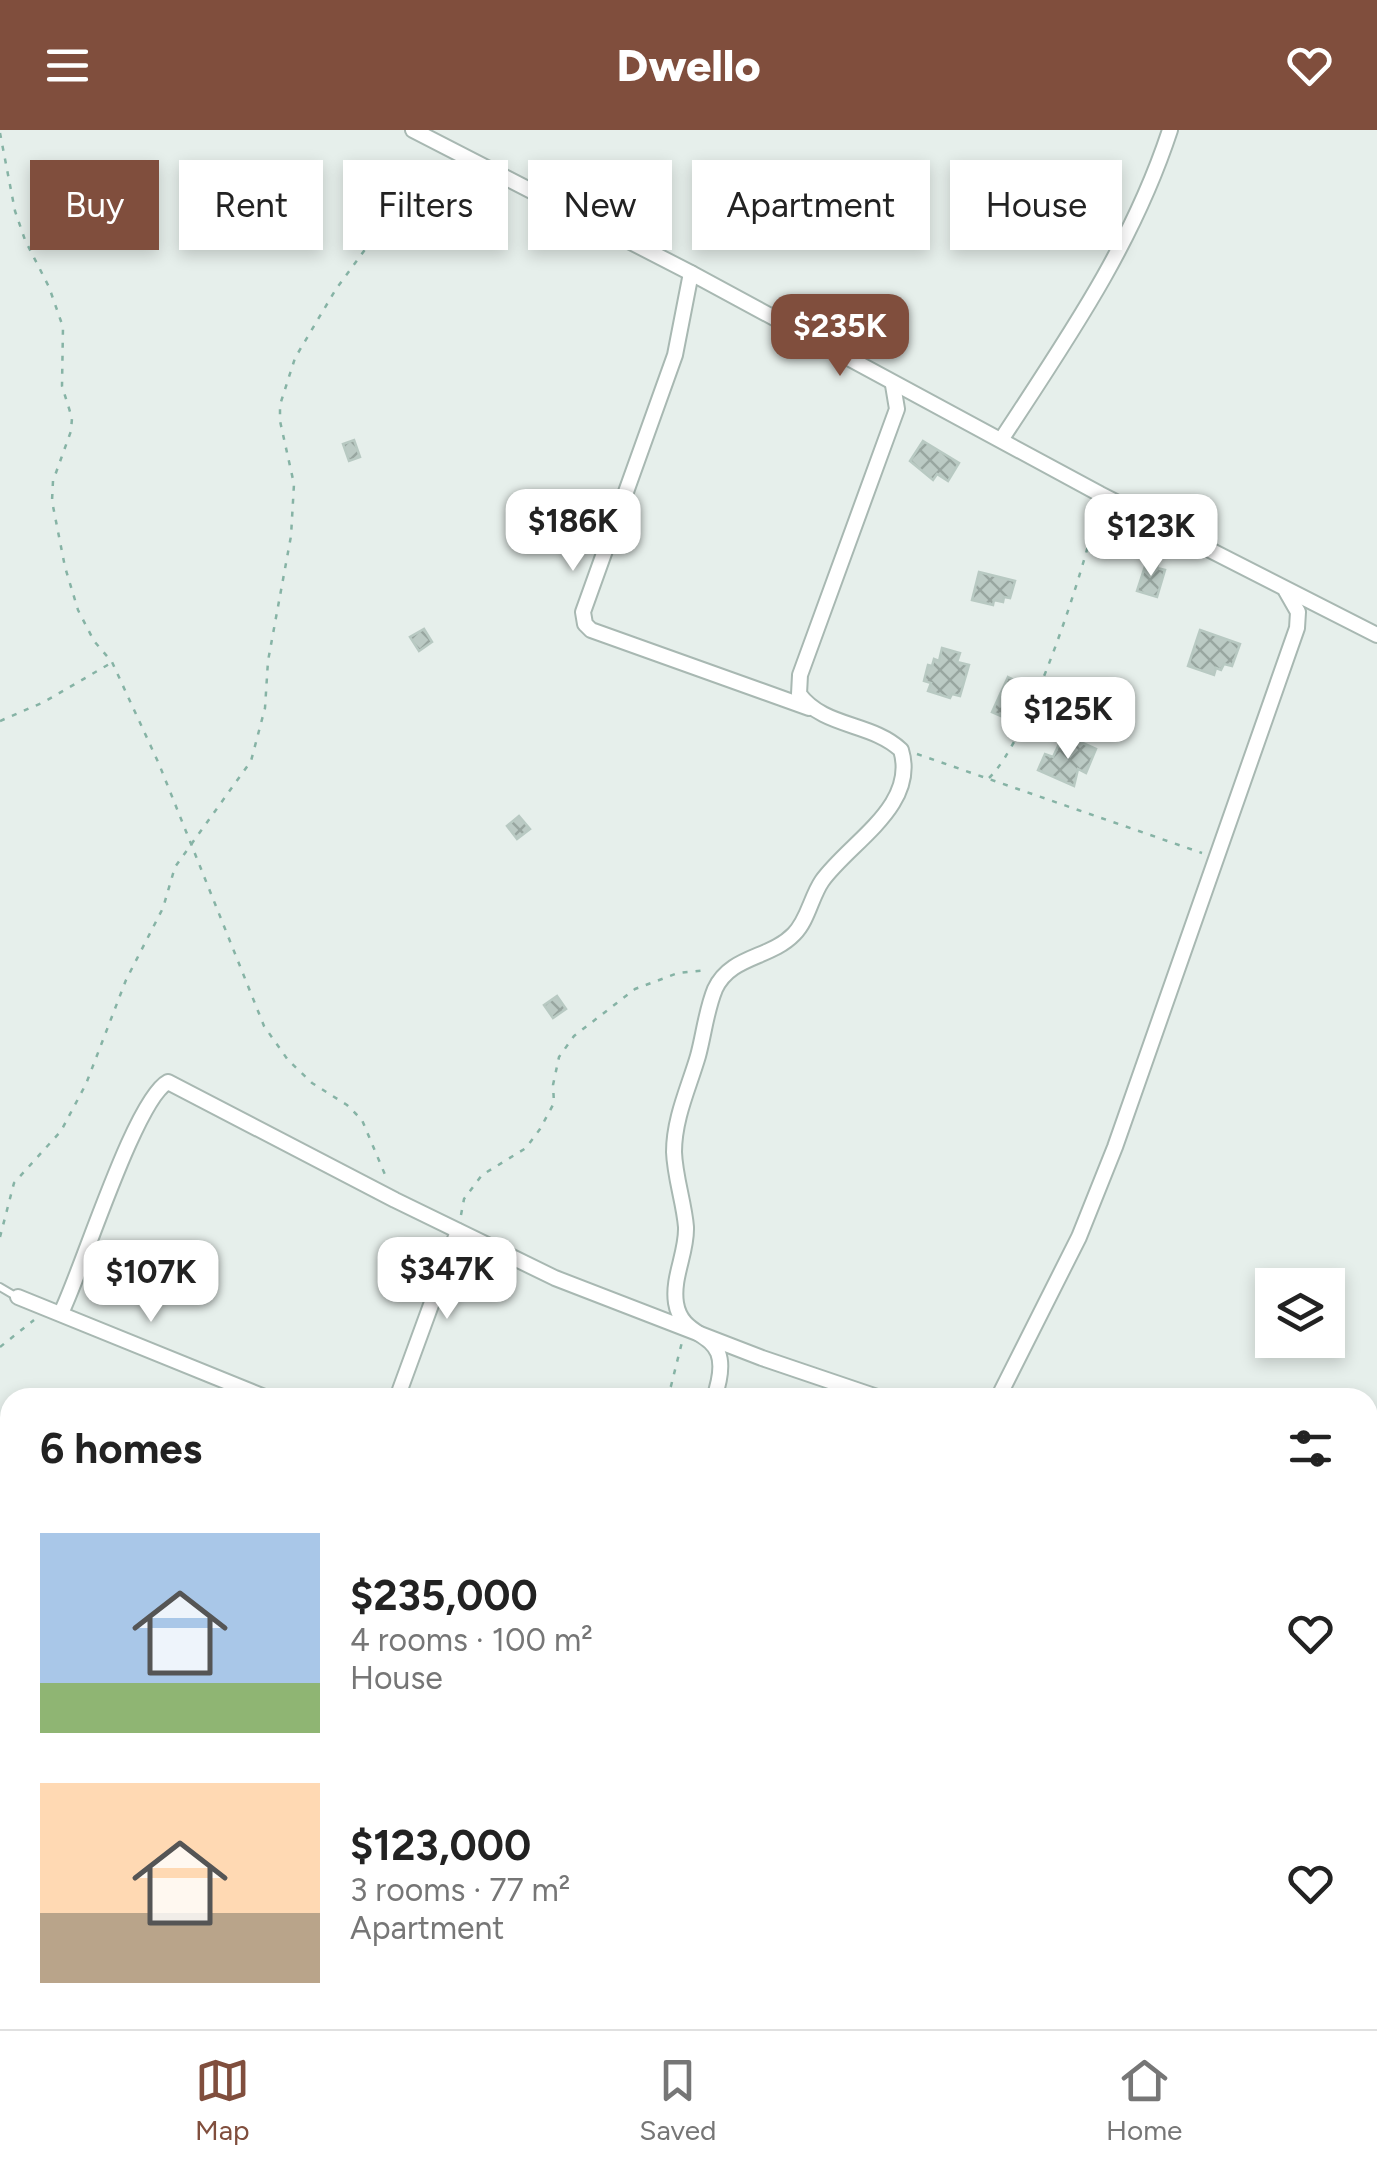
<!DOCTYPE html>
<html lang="en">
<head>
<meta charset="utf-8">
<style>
	:root { --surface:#fff; --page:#f6f6f6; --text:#222; --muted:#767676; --line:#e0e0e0; --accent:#804e3d }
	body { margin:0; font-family:Figtree,sans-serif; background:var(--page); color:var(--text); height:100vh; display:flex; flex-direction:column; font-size:38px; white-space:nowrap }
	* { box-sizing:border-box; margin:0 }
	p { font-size:32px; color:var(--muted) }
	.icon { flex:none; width:55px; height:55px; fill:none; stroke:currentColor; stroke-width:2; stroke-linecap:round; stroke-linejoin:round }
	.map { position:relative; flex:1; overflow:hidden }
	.side { position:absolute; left:0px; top:1258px; width:1378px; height:642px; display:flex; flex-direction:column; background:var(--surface); border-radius:30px 30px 0 0; box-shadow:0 5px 15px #0003 }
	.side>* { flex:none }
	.hud { position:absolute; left:30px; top:30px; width:1318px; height:90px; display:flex; gap:20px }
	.tools { position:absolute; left:1255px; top:1138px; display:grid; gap:20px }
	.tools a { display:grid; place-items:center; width:90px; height:90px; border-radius:0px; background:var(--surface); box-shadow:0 5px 15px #0003; font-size:50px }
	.price { position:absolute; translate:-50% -85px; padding:0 22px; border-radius:20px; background:#fff; color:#222; font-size:32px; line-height:65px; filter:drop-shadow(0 2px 5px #0008) }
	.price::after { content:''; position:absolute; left:50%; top:60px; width:30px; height:22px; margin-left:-15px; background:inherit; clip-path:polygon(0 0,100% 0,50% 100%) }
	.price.current { background:var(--accent); color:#fff }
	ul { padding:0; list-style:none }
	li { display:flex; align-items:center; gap:30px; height:250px; padding:0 40px }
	li span { display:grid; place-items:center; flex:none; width:280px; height:200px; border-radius:0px; color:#555 }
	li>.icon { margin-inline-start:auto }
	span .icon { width:120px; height:120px; fill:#fffc; stroke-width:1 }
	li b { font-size:42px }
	h2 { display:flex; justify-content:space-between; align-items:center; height:120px; padding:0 40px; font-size:42px }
	.chip { padding:0 35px; border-radius:0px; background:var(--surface); box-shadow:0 5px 15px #0003; font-size:35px; line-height:90px }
	.chip.current { background:var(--accent); color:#fff }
	header { display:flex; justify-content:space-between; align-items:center; height:130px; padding:0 40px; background:var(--accent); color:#fff; font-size:45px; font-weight:800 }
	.tabs { display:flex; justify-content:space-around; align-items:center; height:140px; border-top:2px solid var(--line); background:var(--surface); font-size:28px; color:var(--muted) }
	.tabs a { display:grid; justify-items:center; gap:5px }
	.tabs .current { color:var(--accent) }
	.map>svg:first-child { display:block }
</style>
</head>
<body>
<header><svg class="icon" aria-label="menu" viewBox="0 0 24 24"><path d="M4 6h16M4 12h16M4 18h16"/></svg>Dwello<svg class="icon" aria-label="heart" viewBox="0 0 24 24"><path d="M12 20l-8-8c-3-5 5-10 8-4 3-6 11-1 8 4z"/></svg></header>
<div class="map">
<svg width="1377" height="1899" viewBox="0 0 1377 1899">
	<defs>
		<pattern id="building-cross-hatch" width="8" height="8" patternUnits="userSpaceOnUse" patternTransform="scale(2.5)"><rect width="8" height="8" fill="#bbcac4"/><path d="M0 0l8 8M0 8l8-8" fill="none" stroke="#98a6a0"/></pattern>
	</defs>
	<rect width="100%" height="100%" fill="#e6efeb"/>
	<g fill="url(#building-cross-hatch)" stroke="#b8c9c2" stroke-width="2.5">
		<polygon points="354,310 360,327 349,331 343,314"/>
		<polygon points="923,311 959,333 948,351 937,344 933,350 910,331"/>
		<polygon points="1147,430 1158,434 1157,438 1165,440 1157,467 1137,461"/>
		<polygon points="979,442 1015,451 1010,468 1004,467 1003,472 994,470 993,475 972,470"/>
		<polygon points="424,499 432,512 419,521 410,507"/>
		<polygon points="1200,500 1240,514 1232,536 1224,534 1221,540 1216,538 1214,545 1188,536"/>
		<polygon points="942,518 960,523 957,532 969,535 960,566 952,564 950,568 928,561 931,553 924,551 928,535 932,536 934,529 939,531"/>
		<polygon points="1008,547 1024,555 1008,589 992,582"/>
		<polygon points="1076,610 1096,619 1086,643 1078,639 1074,656 1038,640 1045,624 1053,627 1060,612 1072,618"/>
		<polygon points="519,686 530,699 517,709 507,696"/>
		<polygon points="557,866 566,879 553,888 544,875"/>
		<polygon points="0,1461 10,1469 10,1494 0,1485 4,1480 0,1479"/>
		<polygon points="0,1496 5,1500 2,1504 10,1510 4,1523 0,1521"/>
		<polygon points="10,1521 10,1563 0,1555 0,1534"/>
		<polygon points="8,1575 10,1603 0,1609 0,1580"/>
		<polygon points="593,1890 628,1890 625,1899 590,1899"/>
	</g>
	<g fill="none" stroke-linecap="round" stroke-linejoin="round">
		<g stroke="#a8b8b2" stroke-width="10">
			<polyline id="lane" points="0,1157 17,1167"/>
		</g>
		<g stroke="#a8b8b2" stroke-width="18">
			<g id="street">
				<polyline points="413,0 691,143 1100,364 1377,505"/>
				<polyline points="691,143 675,225 583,482 585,494 591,500 809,578"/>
				<path d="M1001 310C1067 209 1132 116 1170 0"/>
				<polyline points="18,1167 267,1268"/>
				<path d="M61 1183C82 1141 135 969 168 952L395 1070 555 1148 762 1228 880 1268"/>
				<polyline points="397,1268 458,1101"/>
				<path d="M714 1268C739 1194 683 1217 676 1173 672 1147 687 1123 686 1097 684 1072 675 1048 674 1022 674 988 689 957 698 926 704 904 706 881 715 859 731 825 770 829 794 804 808 790 811 767 822 751 850 712 918 676 901 620 871 592 824 598 799 564L800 545 897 279 893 255"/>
				<polyline points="998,1268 1079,1107 1115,1017 1297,498 1298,482 1286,461"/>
				<polyline points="1368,1410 1377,1413"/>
				<polyline points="0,1425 10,1429"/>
				<polyline points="1368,1698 1377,1672"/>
				<polyline points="1368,1798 1377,1801"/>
				<polyline points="743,1899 747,1890"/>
				<polyline points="1059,1899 1062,1890"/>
			</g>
		</g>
		<g stroke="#86b3a5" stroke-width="2.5" stroke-dasharray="5 8" stroke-linecap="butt">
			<polyline points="0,3 15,81 25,110 49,157 63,197 62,256 72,288 71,301 53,351 52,371 65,437 78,480 94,511 112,532 159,634 264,896 288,930 312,953 347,975 362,990 386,1047"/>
			<polyline points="0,591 44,572 111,533"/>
			<polyline points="917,624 1202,723"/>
			<path d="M989 648C1029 610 1086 436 1097 379"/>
			<polyline points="461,1085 464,1069 482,1045 526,1018 540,999 554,973 553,955 559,927 574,906 635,859 678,843 708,840"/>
			<polyline points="0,1107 14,1053 61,1001 86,954 126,850 163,778 175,737 251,631 265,578 268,531 291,406 294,354 280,291 280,275 295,228 336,159 386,91 424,46 444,34"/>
			<polyline points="0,1217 34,1190"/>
			<polyline points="664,1268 671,1256 682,1212"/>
			<polyline points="0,1754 10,1761"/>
			<polyline points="436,1890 453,1899"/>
			<polyline points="125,1899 126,1890"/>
			<polyline points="476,1899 480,1890"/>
			<polyline points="655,1899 662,1890"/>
		</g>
		<use href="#lane" stroke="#fff" stroke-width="6"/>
		<use href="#street" stroke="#fff" stroke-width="14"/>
	</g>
</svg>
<div class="tools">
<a><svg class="icon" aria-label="layers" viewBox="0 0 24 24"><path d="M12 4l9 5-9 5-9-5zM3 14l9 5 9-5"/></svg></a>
</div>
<b class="price current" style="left:840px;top:249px">$235K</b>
<b class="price" style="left:573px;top:444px">$186K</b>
<b class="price" style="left:1151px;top:449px">$123K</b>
<b class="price" style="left:1068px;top:632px">$125K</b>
<b class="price" style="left:447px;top:1192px">$347K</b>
<b class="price" style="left:151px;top:1195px">$107K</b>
<div class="hud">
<a class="chip current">Buy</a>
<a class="chip">Rent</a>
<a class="chip">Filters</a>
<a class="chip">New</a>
<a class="chip">Apartment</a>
<a class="chip">House</a>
</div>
<section class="side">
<h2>6 homes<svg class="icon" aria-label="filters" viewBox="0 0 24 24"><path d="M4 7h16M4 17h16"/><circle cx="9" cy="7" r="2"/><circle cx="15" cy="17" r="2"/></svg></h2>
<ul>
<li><span style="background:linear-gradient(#a9c7e8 75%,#8fb573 0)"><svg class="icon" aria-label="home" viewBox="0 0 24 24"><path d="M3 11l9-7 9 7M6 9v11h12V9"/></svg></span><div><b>$235,000</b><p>4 rooms · 100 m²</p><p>House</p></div><svg class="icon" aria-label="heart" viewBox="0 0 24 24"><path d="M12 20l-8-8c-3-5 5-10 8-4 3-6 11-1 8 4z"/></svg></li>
<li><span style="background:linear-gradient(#ffd9b3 65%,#b9a48a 0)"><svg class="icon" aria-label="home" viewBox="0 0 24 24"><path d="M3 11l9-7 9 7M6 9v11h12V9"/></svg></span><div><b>$123,000</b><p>3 rooms · 77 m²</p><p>Apartment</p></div><svg class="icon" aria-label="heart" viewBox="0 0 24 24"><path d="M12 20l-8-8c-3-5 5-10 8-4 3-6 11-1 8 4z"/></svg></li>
</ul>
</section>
</div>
<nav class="tabs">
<a class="current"><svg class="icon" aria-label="map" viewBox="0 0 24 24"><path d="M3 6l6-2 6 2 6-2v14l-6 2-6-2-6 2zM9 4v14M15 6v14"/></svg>Map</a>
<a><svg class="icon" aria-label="saved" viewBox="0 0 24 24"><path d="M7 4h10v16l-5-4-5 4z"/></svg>Saved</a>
<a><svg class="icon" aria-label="home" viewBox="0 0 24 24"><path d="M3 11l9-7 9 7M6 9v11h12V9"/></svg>Home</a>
</nav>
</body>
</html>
